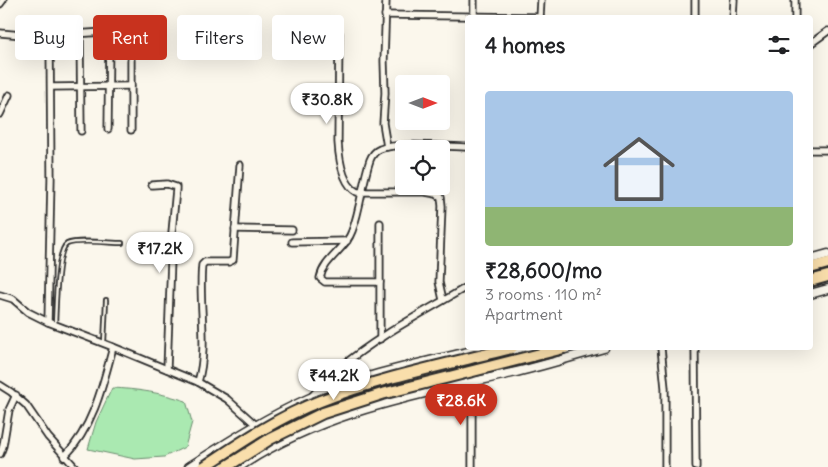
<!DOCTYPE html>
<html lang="en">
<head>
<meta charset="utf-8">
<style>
	:root { --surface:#fff; --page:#f6f6f6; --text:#202124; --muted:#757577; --accent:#c8321e }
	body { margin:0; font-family:Delius,sans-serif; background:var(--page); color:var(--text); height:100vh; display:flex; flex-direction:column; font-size:19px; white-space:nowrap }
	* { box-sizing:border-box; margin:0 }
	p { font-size:16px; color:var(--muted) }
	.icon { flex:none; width:28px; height:28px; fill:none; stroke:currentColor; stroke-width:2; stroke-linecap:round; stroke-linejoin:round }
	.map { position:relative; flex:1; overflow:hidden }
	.sheet { position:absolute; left:465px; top:15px; width:348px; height:335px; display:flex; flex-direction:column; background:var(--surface); border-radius:5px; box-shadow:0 5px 20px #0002 }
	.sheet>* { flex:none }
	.guide { position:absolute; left:15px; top:15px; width:375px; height:45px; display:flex; gap:10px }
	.needle { width:32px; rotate:90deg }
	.tools { position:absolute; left:395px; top:75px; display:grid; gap:10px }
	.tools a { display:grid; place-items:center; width:55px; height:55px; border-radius:5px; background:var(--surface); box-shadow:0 5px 20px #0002; font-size:25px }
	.price { position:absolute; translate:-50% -42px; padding:0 11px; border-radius:18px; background:#fff; color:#222; font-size:16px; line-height:32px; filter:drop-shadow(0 1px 2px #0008) }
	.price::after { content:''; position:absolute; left:50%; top:30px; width:15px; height:11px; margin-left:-8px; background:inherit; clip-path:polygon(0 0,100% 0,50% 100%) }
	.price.current { background:var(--accent); color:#fff }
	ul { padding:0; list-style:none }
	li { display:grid; align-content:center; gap:10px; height:265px; padding:0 20px }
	li span { display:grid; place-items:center; height:155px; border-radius:5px; color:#555 }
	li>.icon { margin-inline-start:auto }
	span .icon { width:90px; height:90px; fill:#fffc; stroke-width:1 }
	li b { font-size:21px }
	h2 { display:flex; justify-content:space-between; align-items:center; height:60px; padding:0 20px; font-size:21px }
	.chip { padding:0 18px; border-radius:5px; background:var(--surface); box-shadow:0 5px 20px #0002; font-size:18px; line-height:45px }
	.chip.current { background:var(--accent); color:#fff }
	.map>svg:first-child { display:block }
</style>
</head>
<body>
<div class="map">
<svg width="828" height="467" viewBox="0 0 828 467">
	<rect width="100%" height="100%" fill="#fbf7ec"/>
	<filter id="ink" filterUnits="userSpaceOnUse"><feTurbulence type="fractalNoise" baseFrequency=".02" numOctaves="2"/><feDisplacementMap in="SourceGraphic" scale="10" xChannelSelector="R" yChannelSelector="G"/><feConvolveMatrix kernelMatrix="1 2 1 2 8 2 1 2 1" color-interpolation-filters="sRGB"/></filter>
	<g filter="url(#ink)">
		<path fill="#aae9b1" stroke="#6a8a6e" d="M112 388C137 389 162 393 186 401L192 422 185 447 164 457 135 459 88 449 96 422Z"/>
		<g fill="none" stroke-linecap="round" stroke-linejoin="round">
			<g stroke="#2b2b2b" stroke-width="6">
				<g id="lane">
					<path d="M55 324C56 310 56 250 67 244 77 239 110 243 122 243"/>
					<polyline points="104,343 106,300"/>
				</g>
			</g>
			<g stroke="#2b2b2b" stroke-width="9">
				<g id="street">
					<polyline points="386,0 384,61 385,93 383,123 387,147"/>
					<polyline points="0,4 3,0"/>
					<polyline points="385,15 540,17"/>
					<polyline points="474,18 474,0"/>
					<polyline points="540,18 541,0"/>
					<polyline points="695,18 695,0"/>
					<polyline points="733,18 734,0"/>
					<polyline points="795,18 795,0"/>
					<polyline points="0,33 44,37 50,40 50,43 51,179 48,322"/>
					<polyline points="80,33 81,131"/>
					<path d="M339 33 338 142C339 158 342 184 357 192H425L436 194 441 197 442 206 439 282 443 300"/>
					<polyline points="59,35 104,32 109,37 108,129"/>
					<polyline points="810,44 828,31"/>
					<polyline points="131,60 131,130"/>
					<polyline points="51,87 131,86"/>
					<polyline points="0,114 9,95"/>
					<polyline points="810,150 826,150"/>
					<polyline points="152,185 167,184 176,187 176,189 172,232 167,369"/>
					<polyline points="380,223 380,339"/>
					<polyline points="235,229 292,230"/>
					<polyline points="292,242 347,241"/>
					<path d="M380 282H325L320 278C324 259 346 249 352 231 361 208 362 183 370 160 372 155 375 151 380 149 396 142 448 147 468 147"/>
					<polyline points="0,295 13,299 28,312 48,322 113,347 198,382 227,399 256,425 269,441"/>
					<polyline points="661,348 665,388 665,467"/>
					<polyline points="695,348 696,467"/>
					<path d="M198 382C209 345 198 304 202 265L205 262H229L233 260 240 165"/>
					<polyline points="469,383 472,394 472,467"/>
					<polyline points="0,385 11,392 26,405 48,437 75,467"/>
					<path d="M311 397C321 386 330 376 341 367 379 335 425 312 468 286"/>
					<polyline points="0,454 3,446 9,410 16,395"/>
					<path d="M64 457C93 428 103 385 113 347"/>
				</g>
			</g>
			<g stroke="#2b2b2b" stroke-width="11">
				<g id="secondary">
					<polyline points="810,259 828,254"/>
					<polyline points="810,294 828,289"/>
					<path d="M189 467C228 442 266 418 308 399 363 374 425 363 483 348"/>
					<path d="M239 467C322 411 417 395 512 373 543 366 573 356 604 348"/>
				</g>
			</g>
			<g stroke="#2b2b2b" stroke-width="14">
				<g id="highway">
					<polyline points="810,268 828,263"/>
					<polyline points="810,281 828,276"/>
				</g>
			</g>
			<use href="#lane" stroke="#fbf7ec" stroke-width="2.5"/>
			<use href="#street" stroke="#fbf7ec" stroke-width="5.5"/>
			<use href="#secondary" stroke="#fbf7ec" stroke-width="8"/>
			<use href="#highway" stroke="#f9deab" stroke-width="10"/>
			<g stroke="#2b2b2b" stroke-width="14" stroke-linecap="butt">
				<g id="highway-bridge">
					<path d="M204 467C240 443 278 417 320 401 382 377 448 364 512 348"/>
					<polyline points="226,467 270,439 323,413 382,394 564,348"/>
				</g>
			</g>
			<use href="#highway-bridge" stroke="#f9deab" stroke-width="10"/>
		</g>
	</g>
</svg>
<div class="tools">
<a><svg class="needle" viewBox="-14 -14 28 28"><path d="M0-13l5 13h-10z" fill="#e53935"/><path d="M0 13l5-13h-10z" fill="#757577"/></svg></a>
<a><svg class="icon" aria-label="locate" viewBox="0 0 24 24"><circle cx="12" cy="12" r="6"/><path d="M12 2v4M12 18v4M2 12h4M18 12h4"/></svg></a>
</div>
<b class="price" style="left:327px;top:125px">₹30.8K</b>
<b class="price" style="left:160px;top:274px">₹17.2K</b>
<b class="price" style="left:334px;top:401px">₹44.2K</b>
<b class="price current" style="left:461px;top:426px">₹28.6K</b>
<div class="guide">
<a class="chip">Buy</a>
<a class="chip current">Rent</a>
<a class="chip">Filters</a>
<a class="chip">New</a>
</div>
<section class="sheet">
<h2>4 homes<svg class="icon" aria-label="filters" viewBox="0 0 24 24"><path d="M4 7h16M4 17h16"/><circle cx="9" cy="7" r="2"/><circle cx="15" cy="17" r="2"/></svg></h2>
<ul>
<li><span style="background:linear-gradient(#a9c7e8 75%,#8fb573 0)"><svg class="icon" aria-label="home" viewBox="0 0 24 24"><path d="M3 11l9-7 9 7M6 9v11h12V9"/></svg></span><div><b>₹28,600/mo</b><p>3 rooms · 110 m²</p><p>Apartment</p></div></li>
</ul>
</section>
</div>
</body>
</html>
